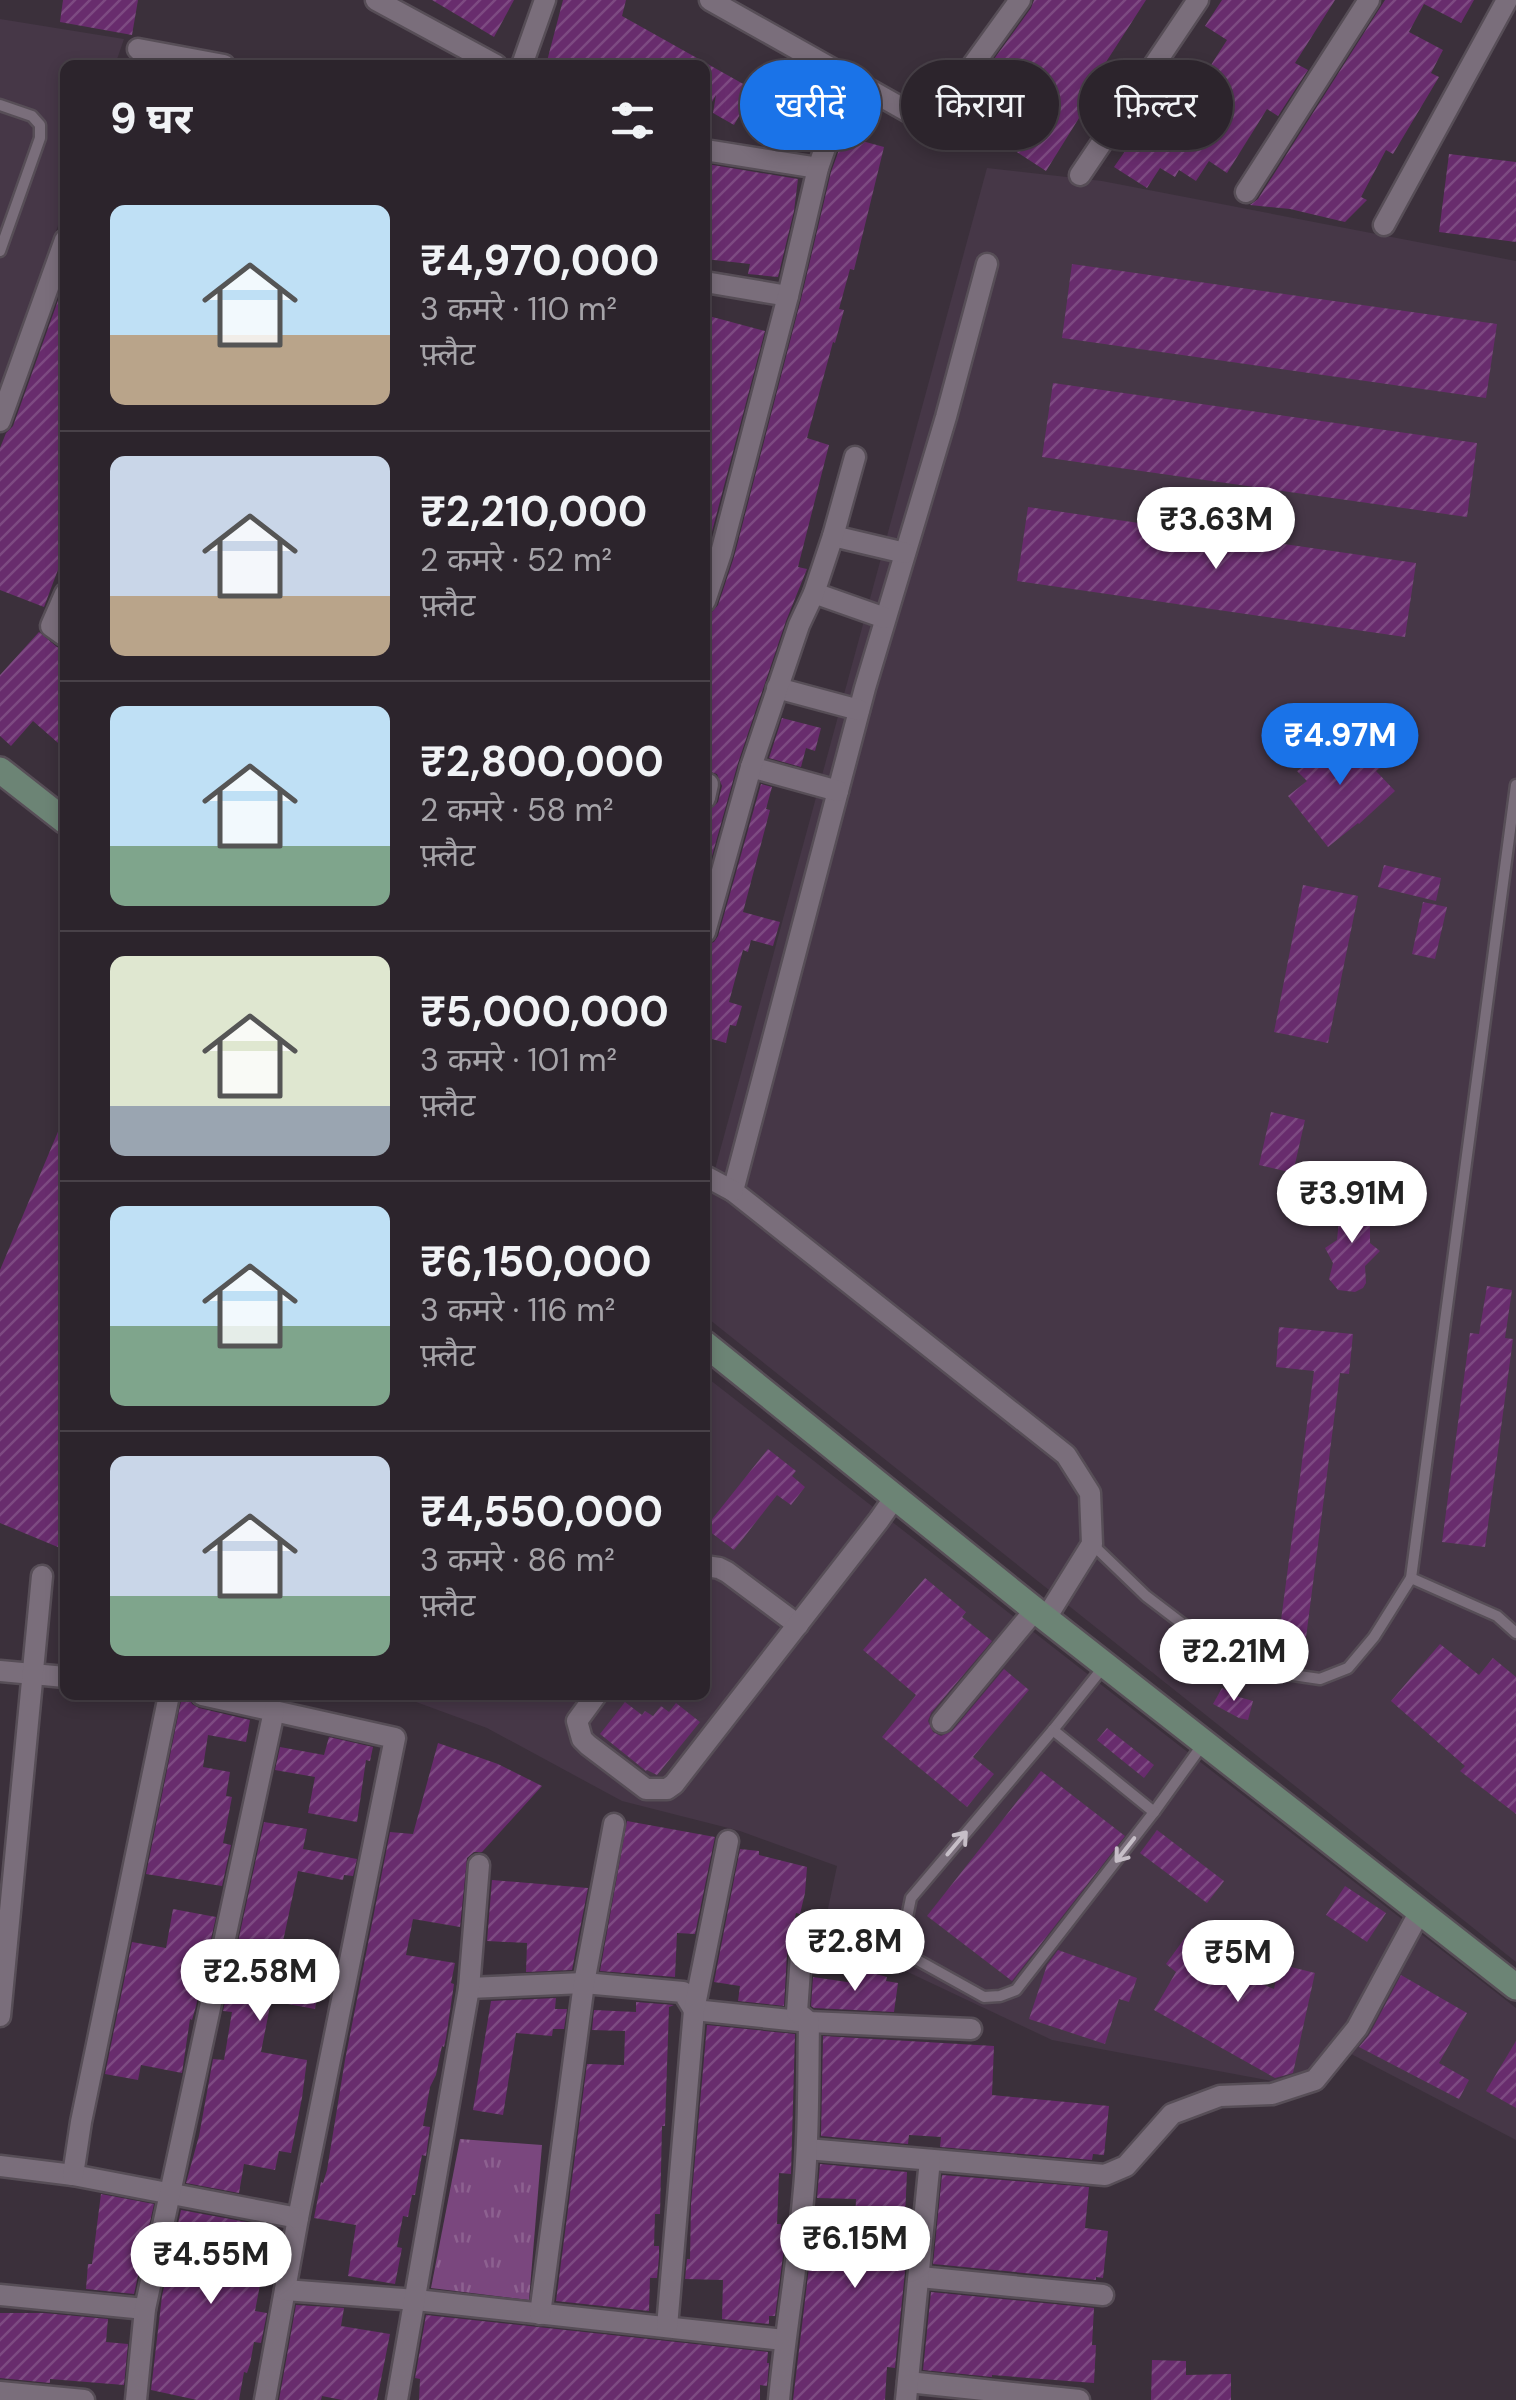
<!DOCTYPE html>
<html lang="hi">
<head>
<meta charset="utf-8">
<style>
	:root { --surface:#2c242c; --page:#342c34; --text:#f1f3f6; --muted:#a6a4a9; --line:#484148; --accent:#1a73e8 }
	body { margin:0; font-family:"DM Sans","Noto Sans Devanagari",sans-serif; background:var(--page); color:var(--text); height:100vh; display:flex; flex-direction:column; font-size:38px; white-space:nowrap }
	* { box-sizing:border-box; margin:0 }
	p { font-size:32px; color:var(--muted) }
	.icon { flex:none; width:55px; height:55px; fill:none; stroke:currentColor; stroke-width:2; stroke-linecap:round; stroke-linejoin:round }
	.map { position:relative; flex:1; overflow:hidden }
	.drawer { position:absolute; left:60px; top:60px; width:650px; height:1640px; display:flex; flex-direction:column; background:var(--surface); border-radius:15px; box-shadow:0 5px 15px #0003,0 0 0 2px var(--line) }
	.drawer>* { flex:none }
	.guide { position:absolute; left:740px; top:60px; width:625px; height:90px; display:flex; gap:20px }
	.price { position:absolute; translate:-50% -85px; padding:0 22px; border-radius:35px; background:#fff; color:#222; font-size:32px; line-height:65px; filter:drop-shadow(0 2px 5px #0008) }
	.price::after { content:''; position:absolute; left:50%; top:60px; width:30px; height:22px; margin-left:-15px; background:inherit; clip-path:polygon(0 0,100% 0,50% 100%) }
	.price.active { background:var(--accent); color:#fff }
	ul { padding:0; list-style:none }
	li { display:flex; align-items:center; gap:30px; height:250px; padding:0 50px }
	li+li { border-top:2px solid var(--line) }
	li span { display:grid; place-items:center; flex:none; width:280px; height:200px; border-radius:15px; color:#555 }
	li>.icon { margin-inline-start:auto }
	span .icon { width:120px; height:120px; fill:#fffc; stroke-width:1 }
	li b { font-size:42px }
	h2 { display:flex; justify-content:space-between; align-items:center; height:120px; padding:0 50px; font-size:42px }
	.tag { padding:0 35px; border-radius:45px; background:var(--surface); box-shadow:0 5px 15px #0003,0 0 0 2px var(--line); font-size:35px; line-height:90px }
	.tag.active { background:var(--accent); color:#fff }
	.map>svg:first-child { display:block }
</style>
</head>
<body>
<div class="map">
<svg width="1516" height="2400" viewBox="0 0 1516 2400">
	<defs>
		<pattern id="park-tufts" width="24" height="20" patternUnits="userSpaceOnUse" patternTransform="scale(2.5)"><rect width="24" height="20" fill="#7a477e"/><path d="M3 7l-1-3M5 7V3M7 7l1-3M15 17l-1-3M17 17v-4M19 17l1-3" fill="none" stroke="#8d6190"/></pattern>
		<pattern id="building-hatch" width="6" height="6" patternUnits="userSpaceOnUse" patternTransform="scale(2.5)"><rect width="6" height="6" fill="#682c6d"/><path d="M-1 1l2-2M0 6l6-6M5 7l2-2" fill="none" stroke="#7d4a82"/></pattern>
	</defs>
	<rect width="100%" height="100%" fill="#3b303b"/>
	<g fill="#463747">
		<polygon points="0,19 124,39 115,65 65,65 65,206 0,389"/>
		<polygon points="987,168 1102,181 1516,261 1516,1962 705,1316 705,1206"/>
		<polygon points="705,1376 1516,2008 1516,2140 1332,2044 1309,2088 1052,2040 823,1932 837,1866 740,1831 622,1801 487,1728 397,1695 705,1695"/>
	</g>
	<polygon fill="url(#park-tufts)" points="460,2139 542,2145 529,2300 431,2288"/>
	<g fill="url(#building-hatch)">
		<polygon points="63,0 138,0 132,35 60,22"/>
		<polygon points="432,0 514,0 494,37"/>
		<polygon points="563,0 626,0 622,16 754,90 734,125 713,113 716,95 705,114 705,65 546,65"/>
		<polygon points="1034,0 1146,0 1088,90 1094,94 1046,171 983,130 979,136 948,116 973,88 1031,8"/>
		<polygon points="1222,0 1335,0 1295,63 1308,70 1278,116 1267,109 1227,173 1209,161 1196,181 1179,170 1175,177 1160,168 1147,188 1114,167 1186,64 1204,76 1227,40 1205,26"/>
		<polygon points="1385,0 1474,0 1461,23 1424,4 1409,32 1443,50 1431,73 1439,77 1393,154 1386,150 1361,197 1367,200 1345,222 1290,209 1250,205 1258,199"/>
		<polygon points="844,136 884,147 854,270 850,269 839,309 844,310 835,343 833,342 807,438 829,445 798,567 807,569 786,621 738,763 705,881 705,823 709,811 718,802 722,786 717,774 705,770 705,634 711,613 718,605 734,557 801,299 831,172"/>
		<polygon points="1449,154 1516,162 1516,242 1439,232"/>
		<polygon points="707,164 798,179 794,211 778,277 748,274 750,264 705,259"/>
		<polygon points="1072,264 1497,324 1486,398 1062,338"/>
		<polygon points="65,281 65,403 61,412 65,414 65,543 59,558 62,559 44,607 0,590 0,448 6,433 13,426"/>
		<polygon points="705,315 765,331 705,558"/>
		<polygon points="1053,383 1477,443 1467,517 1042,457"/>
		<polygon points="1028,507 1416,563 1405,637 1017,581"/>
		<polygon points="39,632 57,647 65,650 65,749 33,721 11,746 0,736 0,675"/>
		<polygon points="782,718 821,728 815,751 806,748 801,767 769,758"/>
		<polygon points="1349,733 1368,757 1374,752 1385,765 1376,771 1395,791 1359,824 1358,823 1328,847 1288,796 1307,781 1297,771 1311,762 1306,753 1317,744 1324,750"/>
		<polygon points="761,784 772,787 766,809 770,810 743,912 780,922 773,946 751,940 748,952 743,950 729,1002 742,1006 736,1026 730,1025 726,1043 705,1037 705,945 714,942 718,936"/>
		<polygon points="1384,865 1441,878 1436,901 1378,887"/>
		<polygon points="1303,885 1358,896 1328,1043 1274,1032"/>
		<polygon points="1423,902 1447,907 1435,959 1412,954"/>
		<polygon points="1271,1112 1305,1120 1293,1173 1259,1165"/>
		<polygon points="65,1115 65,1550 0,1523 0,1270"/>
		<polygon points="1341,1199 1370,1200 1370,1243 1380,1251 1365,1266 1366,1283 1363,1288 1355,1292 1338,1290 1329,1279 1333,1263 1325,1248 1337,1240"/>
		<polygon points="1487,1286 1512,1290 1505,1338 1513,1339 1485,1547 1442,1542 1470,1333 1479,1334"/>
		<polygon points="1279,1327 1353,1334 1349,1374 1340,1373 1303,1661 1276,1658 1314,1371 1276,1367"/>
		<polygon points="768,1449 796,1471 792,1476 805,1487 791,1505 777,1495 734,1550 705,1528"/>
		<polygon points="925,1578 966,1612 962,1617 992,1641 931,1713 928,1721 933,1732 941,1736 952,1731 1004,1669 1029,1690 973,1757 994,1774 967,1807 882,1737 916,1695 863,1650"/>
		<polygon points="1440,1644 1479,1675 1493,1658 1516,1677 1516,1814 1460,1771 1465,1766 1391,1701"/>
		<polygon points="1222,1688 1239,1697 1253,1701 1248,1720 1239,1718 1213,1704"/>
		<polygon points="182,1696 189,1697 192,1704 199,1708 250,1720 246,1742 208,1735 203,1767 230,1772 226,1796 232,1797 223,1843 231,1845 222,1886 146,1874"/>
		<polygon points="625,1702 642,1715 645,1711 653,1716 661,1706 669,1712 676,1703 700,1722 657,1775 647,1770 646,1771 600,1734"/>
		<polygon points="1107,1728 1154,1765 1144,1778 1097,1740"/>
		<polygon points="329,1737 373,1747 370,1761 366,1760 357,1822 308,1813 315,1777 275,1770 280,1747 324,1755"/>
		<polygon points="438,1743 498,1764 542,1786 482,1852 474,1852 467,1858 460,1927 413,1919 406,1955 455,1963 451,1983 454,1984 446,2038 444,2047 442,2046 436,2075 430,2087 423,2126 430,2127 426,2156 422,2155 415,2195 412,2195 408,2217 403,2216 397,2247 402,2248 395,2284 348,2276 356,2225 314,2218 321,2182 323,2183 327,2170 345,2060 390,1832 413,1834"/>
		<polygon points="1041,1771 1125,1836 1012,1981 927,1916"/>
		<polygon points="627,1821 715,1837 695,1934 677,1933 675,1977 600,1971"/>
		<polygon points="264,1822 307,1829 303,1849 357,1859 353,1876 344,1875 343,1880 298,1871 275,1979 319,1987 315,2009 271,2001 261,2052 307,2060 302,2098 291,2153 279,2151 275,2170 244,2164 239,2193 186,2183 199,2136 213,2059 224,2060 232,2012 223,2011"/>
		<polygon points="1157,1830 1224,1881 1207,1903 1140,1853"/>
		<polygon points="740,1849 759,1851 759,1855 807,1867 805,1893 800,1914 796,1913 787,1954 784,2006 738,2001 740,1986 714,1982"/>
		<polygon points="492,1880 588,1888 572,1970 526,1972 527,1943 487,1941"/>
		<polygon points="1345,1886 1386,1913 1367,1942 1326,1915"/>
		<polygon points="173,1909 216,1917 196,2006 192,2020 190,2019 182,2073 141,2065 138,2080 105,2074 132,1942 166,1948"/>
		<polygon points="1192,1928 1242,1964 1244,1976 1274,1989 1279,1964 1315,1973 1293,2073 1275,2078 1154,2010 1176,1972 1166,1964"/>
		<polygon points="1058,1950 1137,1978 1129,2002 1119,1999 1105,2044 1029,2019 1047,1965"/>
		<polygon points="856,1970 876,1974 887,1977 886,1981 898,1983 894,2012 814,2008 811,2006 813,1977 854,1983"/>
		<polygon points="1401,1975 1467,2013 1439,2063 1469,2080 1459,2099 1359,2047 1369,2035"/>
		<polygon points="556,1998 555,2009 567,2009 564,2029 553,2029 552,2036 516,2033 503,2115 473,2110 491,2001"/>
		<polygon points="636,2002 674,2005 669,2007 665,2126 662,2126 660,2214 655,2214 654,2246 659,2246 659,2257 657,2278 650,2278 649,2311 556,2301 587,2064 624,2065 625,2031 592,2030 594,2010 636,2012"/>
		<polygon points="707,2025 795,2034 791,2174 779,2173 777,2224 781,2224 780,2240 785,2241 775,2316 769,2316 769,2324 722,2319 723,2280 685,2279 687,2259 690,2259 691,2204"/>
		<polygon points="823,2036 994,2046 992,2095 1109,2106 1104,2155 1093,2154 1092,2160 940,2147 941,2137 909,2135 908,2144 821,2136"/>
		<polygon points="1516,2041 1516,2108 1486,2091"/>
		<polygon points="820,2164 907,2172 903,2262 906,2262 895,2368 887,2367 885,2400 793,2400 812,2242 854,2243 856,2199 817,2198"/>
		<polygon points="942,2175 1089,2187 1085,2228 1108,2231 1103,2278 1096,2277 1096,2280 933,2264"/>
		<polygon points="101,2194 154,2204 134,2294 86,2289 88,2264 92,2264"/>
		<polygon points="181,2210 274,2227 270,2260 265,2259 255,2311 267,2313 261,2343 254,2342 250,2364 247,2373 244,2372 239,2400 197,2400 151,2390 162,2296"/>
		<polygon points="931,2292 1094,2308 1092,2345 1096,2345 1094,2383 992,2375 992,2377 923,2370"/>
		<polygon points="296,2305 344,2308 341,2326 390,2334 377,2400 342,2400 322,2396 321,2400 279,2400"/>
		<polygon points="0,2313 44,2313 108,2319 106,2342 128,2344 124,2385 50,2379 50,2383 0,2378"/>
		<polygon points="426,2315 768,2352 767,2363 769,2363 767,2386 760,2385 760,2400 419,2400 420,2379 415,2378"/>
		<polygon points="1152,2360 1186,2361 1186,2375 1231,2374 1231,2400 1151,2400"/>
	</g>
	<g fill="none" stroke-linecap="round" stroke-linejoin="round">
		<g stroke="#574e57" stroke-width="15">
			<g id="lane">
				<polyline points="0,105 32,116 40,125 40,138 0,251"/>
				<polyline points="1092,1544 1146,1596 1205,1641 1265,1671 1320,1679 1348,1668 1374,1637 1411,1578 1516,785"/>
				<polyline points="1411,1578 1497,1616 1516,1633"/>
				<polyline points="1105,1665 1053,1730 911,1898 902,1941 903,1952 984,1997 1000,1996 1016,1990 1154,1812 1203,1744"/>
				<polyline points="1053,1730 1154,1812"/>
			</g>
		</g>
		<g stroke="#574e57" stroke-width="25">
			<g id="street">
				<polyline points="376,0 496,65"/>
				<polyline points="710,0 923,120 962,80 1020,0"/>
				<polyline points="138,49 224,65"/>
				<polyline points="522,65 545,0"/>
				<polyline points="705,150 818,168"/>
				<polyline points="1080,175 1198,0"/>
				<polyline points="1246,192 1369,0"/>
				<polyline points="1384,225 1507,0"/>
				<polyline points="987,264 946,417 865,688 733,1191 1066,1455 1090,1493 1092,1544 1046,1618"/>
				<polyline points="705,282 788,296"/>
				<polyline points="0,421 65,240"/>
				<polyline points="833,536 905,553"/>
				<polyline points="814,593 885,618"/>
				<polyline points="65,594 51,626 65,636"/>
				<polyline points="705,601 721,553 788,296 818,168 849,79"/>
				<polyline points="777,688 859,710"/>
				<polyline points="751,767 838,791"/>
				<polyline points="705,783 708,784 705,798"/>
				<polyline points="705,932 751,767 799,625 814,593 833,536 855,457"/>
				<polyline points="705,1176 733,1191"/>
				<polyline points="705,1566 719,1568 727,1572 798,1625"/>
				<polyline points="0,1671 65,1677"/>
				<polyline points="202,1695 395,1738 298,2218 265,2400"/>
				<polyline points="596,1695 577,1721 582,1739 588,1745 646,1789 667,1789 674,1784 879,1520 895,1497"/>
				<polyline points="942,1722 1035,1610"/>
				<polyline points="469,1988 584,1983 683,1992 694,2010 809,2022 971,2029"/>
				<polyline points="0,2016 42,1576"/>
				<polyline points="807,2149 1105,2175 1126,2166 1172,2114 1220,2096 1272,2094 1315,2080 1357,2028 1419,1913"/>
				<polyline points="0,2166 73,2175 298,2218"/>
				<polyline points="73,2175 81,2122 169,1695"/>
				<polyline points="920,2277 1103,2295"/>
				<polyline points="285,2290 416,2300 784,2340"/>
				<polyline points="0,2295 145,2309"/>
				<polyline points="540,2314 584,1983 614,1824"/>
				<polyline points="667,2327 694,2010 728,1841"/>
				<polyline points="908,2382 1079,2400"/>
				<polyline points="0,2392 84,2400"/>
				<polyline points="136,2400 145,2309 274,1711"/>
				<polyline points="397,2400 469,1988 479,1865"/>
				<path d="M779 2400C785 2333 797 2267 803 2200 809 2141 808 2081 809 2022L797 2012 801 1955 809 1925"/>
				<polyline points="906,2400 930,2160"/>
			</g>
		</g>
		<g stroke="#574e57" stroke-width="30">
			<g id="secondary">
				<polyline points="0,770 65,821"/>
				<polyline points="705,1344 1035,1610 1516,1987"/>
			</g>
		</g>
		<use href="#lane" stroke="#7a6e7b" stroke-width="10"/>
		<use href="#street" stroke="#7a6e7b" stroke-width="20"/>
		<use href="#secondary" stroke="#6c8475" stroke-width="25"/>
	</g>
	<defs><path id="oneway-shaft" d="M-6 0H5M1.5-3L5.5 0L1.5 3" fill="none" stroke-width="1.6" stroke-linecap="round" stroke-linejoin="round" transform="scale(2.5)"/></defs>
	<g stroke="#c6bec7">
		<use href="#oneway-shaft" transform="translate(957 1843) rotate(-50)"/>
		<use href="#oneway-shaft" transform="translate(1125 1850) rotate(128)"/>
	</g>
</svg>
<b class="price" style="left:1216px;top:572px">₹3.63M</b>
<b class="price active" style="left:1340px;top:788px">₹4.97M</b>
<b class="price" style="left:1352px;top:1246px">₹3.91M</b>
<b class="price" style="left:1234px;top:1704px">₹2.21M</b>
<b class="price" style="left:855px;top:1994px">₹2.8M</b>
<b class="price" style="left:1238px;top:2005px">₹5M</b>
<b class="price" style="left:260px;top:2024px">₹2.58M</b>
<b class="price" style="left:855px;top:2291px">₹6.15M</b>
<b class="price" style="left:211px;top:2307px">₹4.55M</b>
<div class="guide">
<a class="tag active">खरीदें</a>
<a class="tag">किराया</a>
<a class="tag">फ़िल्टर</a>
</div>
<section class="drawer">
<h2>9 घर<svg class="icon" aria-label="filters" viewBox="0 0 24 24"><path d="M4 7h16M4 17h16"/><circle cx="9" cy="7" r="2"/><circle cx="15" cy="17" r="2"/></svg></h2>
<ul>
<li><span style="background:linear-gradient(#bfe0f5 65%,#b9a48a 0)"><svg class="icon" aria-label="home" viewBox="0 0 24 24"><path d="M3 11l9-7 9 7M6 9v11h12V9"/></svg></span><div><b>₹4,970,000</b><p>3 कमरे · 110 m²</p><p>फ़्लैट</p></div></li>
<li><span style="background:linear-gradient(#c9d6e8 70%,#b9a48a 0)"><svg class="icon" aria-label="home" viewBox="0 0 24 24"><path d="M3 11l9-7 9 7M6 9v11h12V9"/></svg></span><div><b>₹2,210,000</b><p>2 कमरे · 52 m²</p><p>फ़्लैट</p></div></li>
<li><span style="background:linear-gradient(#bfe0f5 70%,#7fa58c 0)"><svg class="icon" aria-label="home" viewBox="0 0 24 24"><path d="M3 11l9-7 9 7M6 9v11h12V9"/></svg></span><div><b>₹2,800,000</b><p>2 कमरे · 58 m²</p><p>फ़्लैट</p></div></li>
<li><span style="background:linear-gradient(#dfe7d0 75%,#9aa5b1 0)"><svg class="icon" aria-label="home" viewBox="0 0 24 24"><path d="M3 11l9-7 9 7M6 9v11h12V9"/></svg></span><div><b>₹5,000,000</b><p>3 कमरे · 101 m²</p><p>फ़्लैट</p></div></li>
<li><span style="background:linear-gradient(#bfe0f5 60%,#7fa58c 0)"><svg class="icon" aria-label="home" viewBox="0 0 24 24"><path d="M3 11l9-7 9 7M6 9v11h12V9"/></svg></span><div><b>₹6,150,000</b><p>3 कमरे · 116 m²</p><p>फ़्लैट</p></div></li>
<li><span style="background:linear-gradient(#c9d6e8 70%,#7fa58c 0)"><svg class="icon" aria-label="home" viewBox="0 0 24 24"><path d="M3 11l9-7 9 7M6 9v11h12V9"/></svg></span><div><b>₹4,550,000</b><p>3 कमरे · 86 m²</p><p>फ़्लैट</p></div></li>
</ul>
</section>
</div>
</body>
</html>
